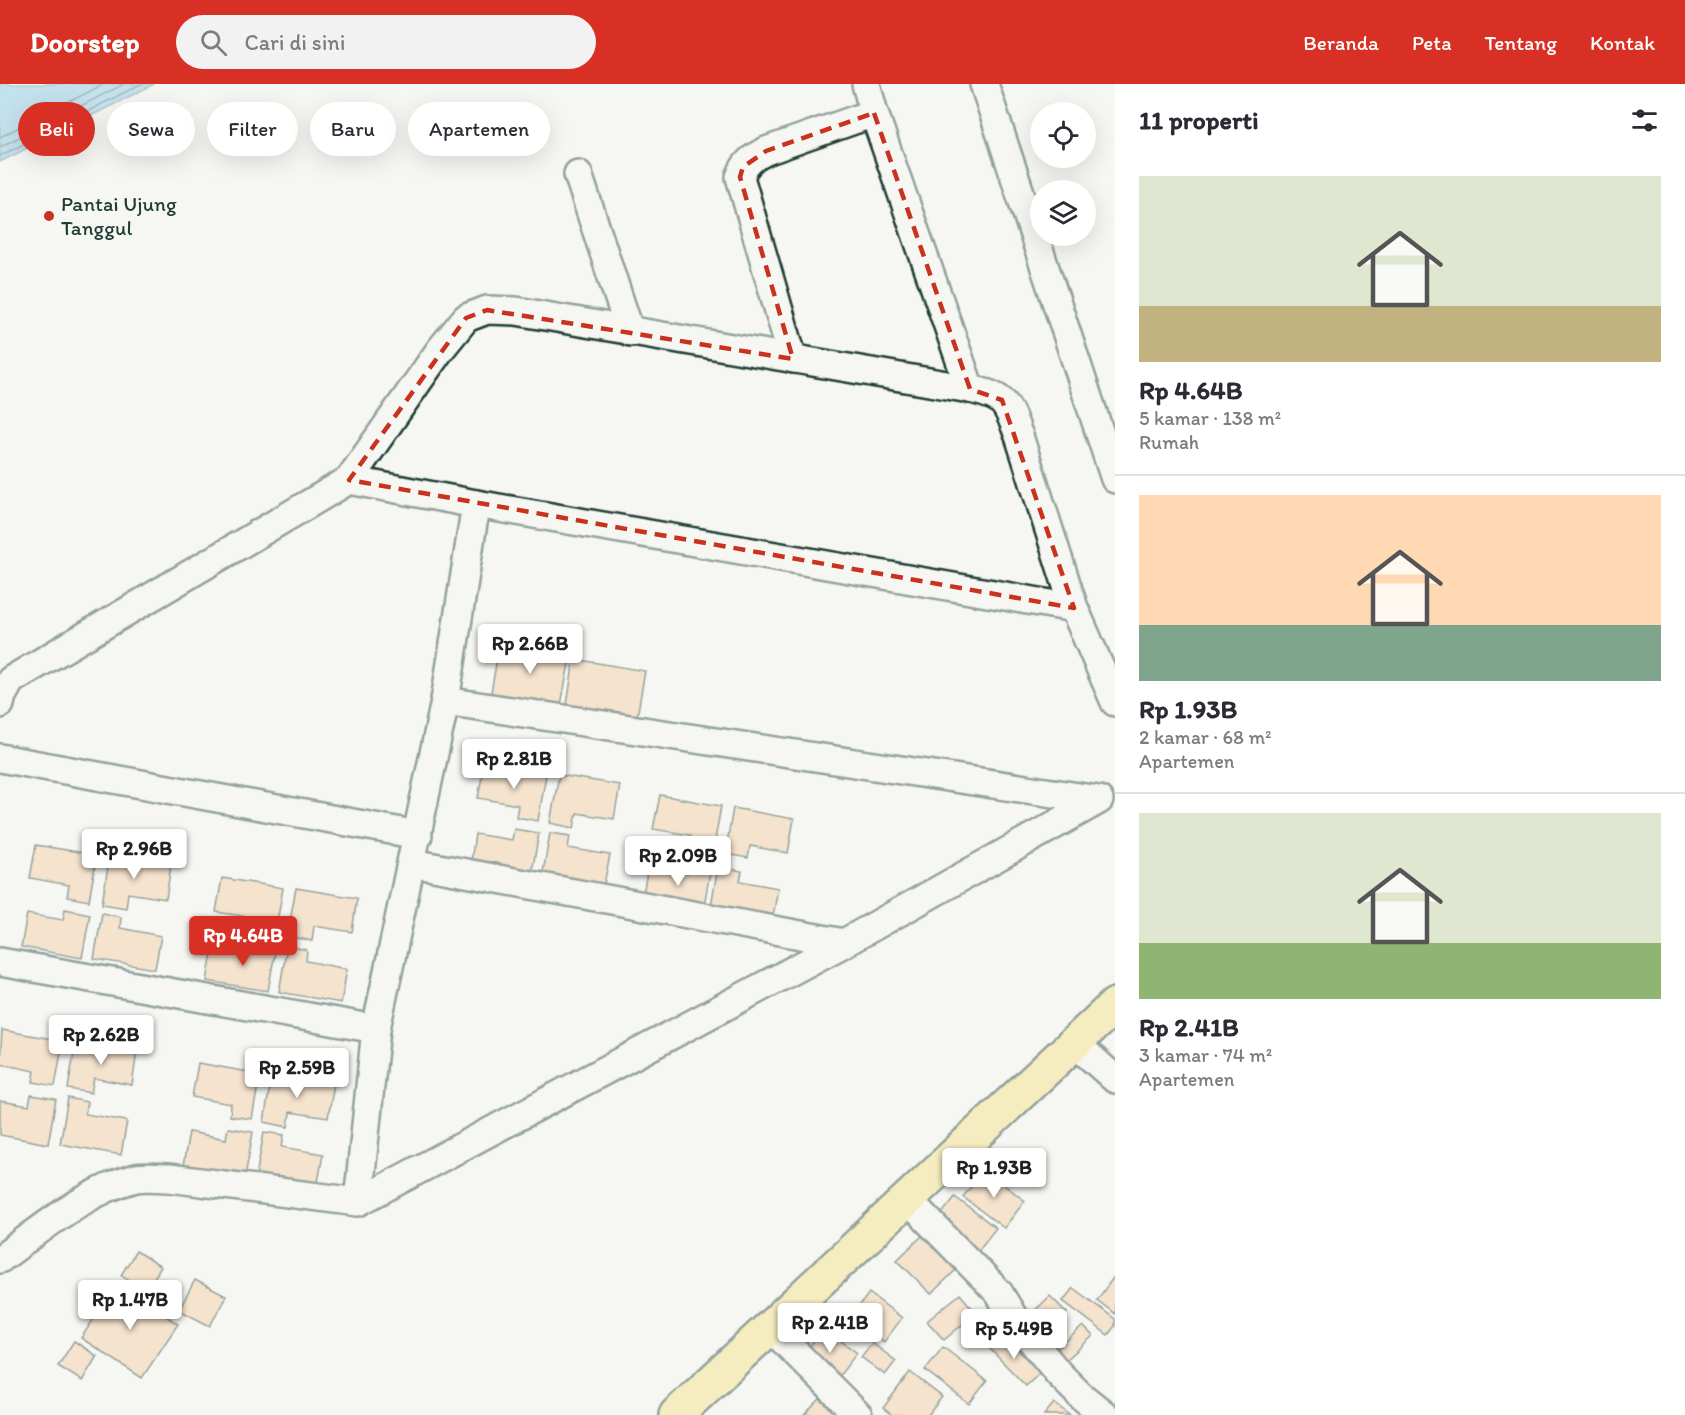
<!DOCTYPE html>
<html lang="id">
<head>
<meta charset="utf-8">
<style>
	:root { --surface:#fff; --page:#f2f2f3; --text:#2b2b33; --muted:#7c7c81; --line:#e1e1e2; --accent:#d93025 }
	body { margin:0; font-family:Itim,sans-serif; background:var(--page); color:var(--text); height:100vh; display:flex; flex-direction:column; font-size:22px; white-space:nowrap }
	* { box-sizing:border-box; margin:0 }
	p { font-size:20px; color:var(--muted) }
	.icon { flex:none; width:33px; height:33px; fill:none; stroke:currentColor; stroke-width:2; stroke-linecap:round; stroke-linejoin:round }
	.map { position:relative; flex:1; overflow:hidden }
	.drawer { display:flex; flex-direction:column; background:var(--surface); width:570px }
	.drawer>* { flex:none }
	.banner { position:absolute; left:18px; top:18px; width:570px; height:54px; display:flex; gap:12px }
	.fabs { position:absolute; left:1030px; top:18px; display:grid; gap:12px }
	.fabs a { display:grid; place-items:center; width:66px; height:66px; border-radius:50%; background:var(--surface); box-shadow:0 6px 24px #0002; font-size:30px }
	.price { position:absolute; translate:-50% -51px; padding:0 14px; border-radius:6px; background:#fff; color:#222; font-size:20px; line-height:39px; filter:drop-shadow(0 2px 3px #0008) }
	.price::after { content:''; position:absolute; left:50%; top:36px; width:18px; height:14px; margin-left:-9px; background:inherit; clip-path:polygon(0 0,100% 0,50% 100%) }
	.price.selected { background:var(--accent); color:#fff }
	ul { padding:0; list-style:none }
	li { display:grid; align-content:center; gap:12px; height:318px; padding:0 24px }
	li+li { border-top:2px solid var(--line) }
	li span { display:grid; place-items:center; height:186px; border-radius:0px; color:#555 }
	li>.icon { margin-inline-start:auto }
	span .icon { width:108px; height:108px; fill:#fffc; stroke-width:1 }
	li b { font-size:26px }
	h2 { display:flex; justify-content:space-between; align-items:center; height:72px; padding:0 24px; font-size:26px }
	.chip { padding:0 21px; border-radius:27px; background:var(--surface); box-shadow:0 6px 24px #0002; font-size:21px; line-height:54px }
	.chip.selected { background:var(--accent); color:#fff }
	header { display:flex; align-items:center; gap:36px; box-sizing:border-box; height:84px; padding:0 30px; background:var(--accent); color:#fff }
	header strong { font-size:28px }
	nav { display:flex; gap:33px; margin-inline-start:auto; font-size:21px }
	.search { width:420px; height:54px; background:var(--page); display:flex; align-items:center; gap:15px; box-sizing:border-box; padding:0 21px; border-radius:33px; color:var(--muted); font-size:22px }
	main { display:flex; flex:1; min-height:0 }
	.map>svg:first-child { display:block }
</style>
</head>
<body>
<header>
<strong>Doorstep</strong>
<div class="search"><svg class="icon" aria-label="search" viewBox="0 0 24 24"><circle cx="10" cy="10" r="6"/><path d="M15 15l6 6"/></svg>Cari di sini</div>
<nav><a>Beranda</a><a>Peta</a><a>Tentang</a><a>Kontak</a></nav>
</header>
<main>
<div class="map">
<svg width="1115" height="1331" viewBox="0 0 1115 1331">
	<rect width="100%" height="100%" fill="#f6f6f2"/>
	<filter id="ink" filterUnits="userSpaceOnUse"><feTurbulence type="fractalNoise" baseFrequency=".0167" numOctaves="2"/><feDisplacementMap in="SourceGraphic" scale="12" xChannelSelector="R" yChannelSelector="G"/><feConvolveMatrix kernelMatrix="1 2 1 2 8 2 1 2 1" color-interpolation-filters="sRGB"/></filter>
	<g filter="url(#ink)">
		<polygon fill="#88cae9" stroke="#5e92a1" stroke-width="1.5" points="0,0 154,0 0,78"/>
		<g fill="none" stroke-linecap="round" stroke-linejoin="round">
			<g stroke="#49757c" stroke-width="1.5">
				<polyline points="0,53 104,0"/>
				<polyline points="0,63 124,0"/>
				<polyline points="0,72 141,0"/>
			</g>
		</g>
		<g fill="#f3cca2" stroke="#1f3d34" stroke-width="1.5">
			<polygon points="499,562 570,574 561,621 491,609"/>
			<polygon points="574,575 645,587 637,633 567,621"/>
			<polygon points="484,681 546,691 538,737 516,733 518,721 478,714"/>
			<polygon points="559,691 620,701 614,735 577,729 574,744 550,739"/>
			<polygon points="660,711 721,722 713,768 688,763 690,751 653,745"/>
			<polygon points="733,724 794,735 788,769 750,762 748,774 725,770"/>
			<polygon points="514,745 539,749 531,794 470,784 475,750 512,756"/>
			<polygon points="550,749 570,752 568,764 610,771 603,805 542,794"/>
			<polygon points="36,761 97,771 89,817 67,813 69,801 30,794"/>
			<polygon points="110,770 171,781 166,815 128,809 126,824 102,820"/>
			<polygon points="688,779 711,783 703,827 642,816 648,782 687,789"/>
			<polygon points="718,783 742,787 740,797 778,804 772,838 710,827"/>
			<polygon points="222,794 283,804 275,850 253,846 255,834 216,828"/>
			<polygon points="296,804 357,814 352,848 314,842 312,857 287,852"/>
			<polygon points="65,825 90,830 82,874 21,863 27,830 63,836"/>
			<polygon points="102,829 121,833 120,844 161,852 155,885 94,875"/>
			<polygon points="251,858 276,863 268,907 207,897 213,863 249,869"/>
			<polygon points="287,862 307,866 306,877 347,885 341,919 279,908"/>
			<polygon points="2,946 63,957 55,1002 33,998 35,987 0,980"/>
			<polygon points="76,956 137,967 132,1001 94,994 91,1009 68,1005"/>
			<polygon points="198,979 260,990 252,1035 230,1032 231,1020 192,1013"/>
			<polygon points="272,989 334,1000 328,1034 290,1028 288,1043 264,1038"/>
			<polygon points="31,1011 56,1015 48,1060 0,1051 0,1017 29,1022"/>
			<polygon points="68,1014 87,1018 85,1030 127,1037 121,1071 60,1060"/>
			<polygon points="228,1044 253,1048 245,1093 183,1082 189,1048 226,1055"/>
			<polygon points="264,1048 284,1051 282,1063 323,1070 317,1104 256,1093"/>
			<polygon points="984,1085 1025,1117 1004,1144 963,1113"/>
			<polygon points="955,1113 996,1144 977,1168 936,1137"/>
			<polygon points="926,1148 959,1183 931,1210 897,1176"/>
			<polygon points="136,1167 161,1183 146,1207 121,1191"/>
			<polygon points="1113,1194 1115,1195 1115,1230 1097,1216"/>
			<polygon points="195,1196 226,1212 210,1242 179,1226"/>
			<polygon points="117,1200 178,1240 142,1294 81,1254"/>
			<polygon points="1073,1204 1115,1235 1115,1242 1108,1251 1063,1217"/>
			<polygon points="869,1209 902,1234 884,1258 851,1233"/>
			<polygon points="960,1210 976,1229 944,1256 927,1237"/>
			<polygon points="1050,1212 1067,1229 1044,1252 1027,1234"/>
			<polygon points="1083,1242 1093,1252 1065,1277 1055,1267"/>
			<polygon points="824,1244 857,1269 836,1296 803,1271"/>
			<polygon points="1002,1249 1040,1289 1026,1302 988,1263"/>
			<polygon points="74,1257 97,1272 82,1297 58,1282"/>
			<polygon points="872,1259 896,1277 885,1291 861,1273"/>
			<polygon points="943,1263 987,1297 969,1320 925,1286"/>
			<polygon points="910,1288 942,1313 928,1331 892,1331 883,1324"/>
			<polygon points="820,1315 837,1331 804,1331"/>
			<polygon points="1054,1319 1070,1331 1044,1331"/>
		</g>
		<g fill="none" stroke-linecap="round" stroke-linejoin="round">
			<g stroke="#1f3d34" stroke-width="32">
				<g id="street">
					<polyline points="866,0 874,29"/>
					<polyline points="984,0 1115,395"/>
					<polyline points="578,90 630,248"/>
					<path d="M793 275 740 93C745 79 752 74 766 67L874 29 970 305"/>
					<polyline points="349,396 476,420 1074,524"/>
					<polyline points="445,617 476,420"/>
					<path d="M0 620 2 612 11 596 349 396 440 266 466 234 487 226 516 227 970 305C1006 313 1006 318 1019 352L1074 524 1115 618"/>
					<polyline points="0,674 418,751"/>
					<polyline points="412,779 844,859"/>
					<polyline points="0,878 376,945"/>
					<polyline points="1075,959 1115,995"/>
					<polyline points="907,1115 999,1209 1015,1236 1059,1290 1081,1312 1105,1331"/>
					<path d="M0 1175C42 1145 85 1107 136 1094 146 1092 158 1094 169 1094L358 1118 844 859 1099 716 445 617 376 945 358 1118"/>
					<polyline points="770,1243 858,1331"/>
				</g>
			</g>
			<g stroke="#1f3d34" stroke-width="38">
				<polyline id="highway" points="676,1331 1115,921"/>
			</g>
			<use href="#street" stroke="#f6f6f2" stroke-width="27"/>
			<use href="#highway" stroke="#f4e382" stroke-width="33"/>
		</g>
	</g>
	<path d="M0 0H1115V1331H0ZM874 29 970 305 1002 316 1074 524 349 396 466 234 487 226 793 275 740 93 743 83 766 67Z" fill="#f6f6f2" fill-opacity=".55" fill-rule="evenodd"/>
	<path fill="none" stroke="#c8321e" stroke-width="4.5" stroke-dasharray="12 8" stroke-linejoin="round" d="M874 29 970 305 1002 316 1074 524 349 396 466 234 487 226 793 275 740 93 743 83 766 67Z"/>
	<circle fill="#c8321e" stroke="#f6f6f2" stroke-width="2" cx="49" cy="132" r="6"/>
	<g text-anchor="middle" stroke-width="4.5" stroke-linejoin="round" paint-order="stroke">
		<g font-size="21" fill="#1f3d34" stroke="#f6f6f2" text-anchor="start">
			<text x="61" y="127">Pantai Ujung<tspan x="61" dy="24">Tanggul</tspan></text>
		</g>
	</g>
</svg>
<div class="fabs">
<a><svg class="icon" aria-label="locate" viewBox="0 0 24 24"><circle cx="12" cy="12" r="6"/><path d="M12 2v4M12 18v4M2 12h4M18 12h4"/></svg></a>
<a><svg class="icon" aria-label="layers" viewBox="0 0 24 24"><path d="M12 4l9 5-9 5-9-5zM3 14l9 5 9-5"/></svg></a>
</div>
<b class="price" style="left:530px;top:591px">Rp 2.66B</b>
<b class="price" style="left:514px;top:706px">Rp 2.81B</b>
<b class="price" style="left:134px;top:796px">Rp 2.96B</b>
<b class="price" style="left:678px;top:803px">Rp 2.09B</b>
<b class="price selected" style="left:243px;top:883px">Rp 4.64B</b>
<b class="price" style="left:101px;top:982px">Rp 2.62B</b>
<b class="price" style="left:297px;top:1015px">Rp 2.59B</b>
<b class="price" style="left:994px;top:1115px">Rp 1.93B</b>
<b class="price" style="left:130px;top:1247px">Rp 1.47B</b>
<b class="price" style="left:830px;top:1270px">Rp 2.41B</b>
<b class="price" style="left:1014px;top:1276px">Rp 5.49B</b>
<div class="banner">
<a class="chip selected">Beli</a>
<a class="chip">Sewa</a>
<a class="chip">Filter</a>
<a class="chip">Baru</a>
<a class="chip">Apartemen</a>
</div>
</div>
<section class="drawer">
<h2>11 properti<svg class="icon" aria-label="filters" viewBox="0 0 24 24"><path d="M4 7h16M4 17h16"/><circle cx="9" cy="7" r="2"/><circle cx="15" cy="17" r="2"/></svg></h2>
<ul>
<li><span style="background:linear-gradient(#dfe7d0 70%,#c2b280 0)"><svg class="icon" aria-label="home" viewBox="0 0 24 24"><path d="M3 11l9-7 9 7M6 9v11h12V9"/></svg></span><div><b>Rp 4.64B</b><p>5 kamar · 138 m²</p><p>Rumah</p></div></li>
<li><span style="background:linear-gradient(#ffd9b3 70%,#7fa58c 0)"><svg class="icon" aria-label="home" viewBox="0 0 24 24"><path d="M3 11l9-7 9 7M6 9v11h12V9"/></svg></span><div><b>Rp 1.93B</b><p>2 kamar · 68 m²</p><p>Apartemen</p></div></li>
<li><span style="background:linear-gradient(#dfe7d0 70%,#8fb573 0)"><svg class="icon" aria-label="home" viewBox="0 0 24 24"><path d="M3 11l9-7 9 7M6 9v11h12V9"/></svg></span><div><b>Rp 2.41B</b><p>3 kamar · 74 m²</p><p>Apartemen</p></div></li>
</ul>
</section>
</main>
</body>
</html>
